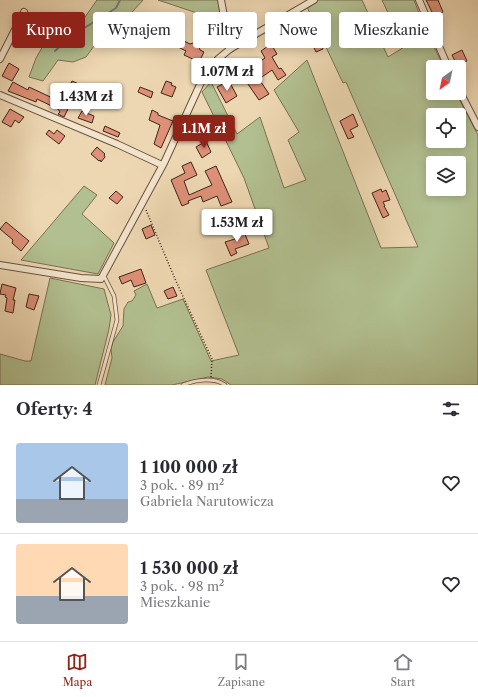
<!DOCTYPE html>
<html lang="pl">
<head>
<meta charset="utf-8">
<style>
	:root { --surface:#fff; --page:#f7f7f7; --text:#2b2b33; --muted:#7c7c81; --line:#e1e1e2; --accent:#8f2418 }
	body { margin:0; font-family:"Libre Caslon Text",serif; background:var(--page); color:var(--text); height:100vh; display:flex; flex-direction:column; font-size:15px; white-space:nowrap }
	* { box-sizing:border-box; margin:0 }
	p { font-size:13px; color:var(--muted) }
	.icon { flex:none; width:22px; height:22px; fill:none; stroke:currentColor; stroke-width:2; stroke-linecap:round; stroke-linejoin:round }
	.map { position:relative; height:385px; overflow:hidden }
	.side { display:flex; flex-direction:column; background:var(--surface); flex:1 }
	.side>* { flex:none }
	.banner { position:absolute; left:12px; top:12px; width:454px; height:36px; display:flex; gap:8px }
	.needle { width:26px; rotate:213deg }
	.controls { position:absolute; left:426px; top:60px; display:grid; gap:8px }
	.controls a { display:grid; place-items:center; width:40px; height:40px; border-radius:4px; background:var(--surface); box-shadow:0 2px 10px #0003; font-size:20px }
	.price { position:absolute; translate:-50% -34px; padding:0 9px; border-radius:4px; background:#fff; color:#222; font-size:13px; line-height:26px; filter:drop-shadow(0 1px 2px #0008) }
	.price::after { content:''; position:absolute; left:50%; top:24px; width:12px; height:9px; margin-left:-6px; background:inherit; clip-path:polygon(0 0,100% 0,50% 100%) }
	.price.on { background:var(--accent); color:#fff }
	ul { padding:0; list-style:none }
	li { display:flex; align-items:center; gap:12px; height:100px; padding:0 16px }
	li+li { border-top:1px solid var(--line) }
	li span { display:grid; place-items:center; flex:none; width:112px; height:80px; border-radius:4px; color:#555 }
	li>.icon { margin-inline-start:auto }
	span .icon { width:48px; height:48px; fill:#fffc; stroke-width:1 }
	li b { font-size:17px }
	h2 { display:flex; justify-content:space-between; align-items:center; height:48px; padding:0 16px; font-size:17px }
	.tag { padding:0 14px; border-radius:4px; background:var(--surface); box-shadow:0 2px 10px #0003; font-size:14px; line-height:36px }
	.tag.on { background:var(--accent); color:#fff }
	.tabs { display:flex; justify-content:space-around; align-items:center; height:56px; border-top:1px solid var(--line); background:var(--surface); font-size:11px; color:var(--muted) }
	.tabs a { display:grid; justify-items:center; gap:2px }
	.tabs .on { color:var(--accent) }
	.map>svg:first-child { display:block }
</style>
</head>
<body>
<div class="map">
<svg width="478" height="385" viewBox="0 0 478 385">
	<rect width="100%" height="100%" fill="#edd7b2"/>
	<filter id="stains"><feTurbulence type="fractalNoise" baseFrequency=".005" numOctaves="4"/><feColorMatrix values="0 0 0 0 .2 0 0 0 0 .09 0 0 0 0 .02 0 0 0 .5 -.17"/></filter>
	<radialGradient id="worn" r=".72"><stop offset=".6" stop-color="#630" stop-opacity="0"/><stop offset="1" stop-color="#630" stop-opacity=".3"/></radialGradient>
	<g fill="#b2bf90" stroke="#797154" fill-rule="evenodd">
		<polygon points="97,0 143,0 115,31 102,35 86,57 73,62 58,60 43,81 29,77 36,58 54,27 72,29 78,27"/>
		<polygon points="158,0 218,0 221,21"/>
		<path d="M314 0H362L388 57 404 47 382 0H414L426 31 444 67H433V93H456L478 135V385H231L222 379 208 377 172 385H105L112 358 111 349 113 342 123 326 124 309 128 302 132 301 136 295 134 291 147 284 157 308 183 299 211 361 239 355 206 270 269 248 244 178 202 92 211 82 237 134 260 117 284 188 306 180 288 140 299 132 274 90 307 60 381 248 418 247 346 82 343 83 306 5ZM433 115H459V141H433ZM433 163H459V189H433Z"/>
		<polygon points="84,186 97,195 82,214 114,243 98,274 21,260"/>
		<polygon points="50,278 104,289 111,315 109,329 95,385 0,385 0,354 25,361 31,361"/>
	</g>
	<g fill="none" stroke-linecap="round" stroke-linejoin="round">
		<polyline stroke="#7a7b79" stroke-width="2" points="55,51 70,37 116,8 120,0"/>
	</g>
	<g fill="#de9178" stroke="#402318">
		<polygon points="426,0 438,0 443,12 434,16"/>
		<polygon points="248,19 253,27 245,32 240,24"/>
		<polygon points="312,24 323,49 316,52 310,39 304,42 299,30"/>
		<polygon points="159,27 169,32 163,41 152,35 155,28 158,30"/>
		<polygon points="178,38 190,44 193,43 199,46 200,50 204,52 199,62 184,55 186,51 174,45"/>
		<polygon points="271,44 277,54 272,57 279,69 281,68 286,75 278,80 272,70 259,79 269,94 259,100 241,74 265,58 261,51"/>
		<polygon points="462,50 467,61 457,65 452,55"/>
		<polygon points="9,63 19,69 12,81 2,76"/>
		<polygon points="72,81 81,85 77,94 68,89"/>
		<polygon points="166,81 172,83 171,85 176,87 172,97 161,93"/>
		<polygon points="229,81 237,96 226,103 217,87"/>
		<polygon points="13,82 28,90 29,87 61,102 63,99 71,103 64,117 58,114 60,112 58,109 37,99 36,102 8,91"/>
		<polygon points="140,87 153,92 151,98 138,92"/>
		<polygon points="10,109 24,117 19,123 15,120 11,127 2,122"/>
		<polygon points="152,110 158,113 158,115 173,121 161,148 154,144 160,125 149,120"/>
		<polygon points="82,111 94,116 92,123 78,118"/>
		<polygon points="353,114 358,126 350,130 354,137 348,139 340,121"/>
		<polygon points="105,126 120,133 118,137 103,131"/>
		<polygon points="49,130 54,134 57,130 65,136 59,144 46,134"/>
		<polygon points="206,141 211,152 202,158 196,147"/>
		<polygon points="97,147 105,154 104,155 105,157 101,162 100,160 99,161 91,154"/>
		<polygon points="191,162 197,175 184,181 189,195 212,185 205,171 216,166 232,202 221,206 217,196 203,202 201,196 188,201 189,203 182,206 171,180 185,173 182,166"/>
		<polygon points="381,189 382,192 386,190 390,200 383,202 385,206 384,206 389,215 383,218 372,193"/>
		<polygon points="116,191 123,197 117,204 109,198"/>
		<polygon points="6,222 29,241 21,251 12,243 13,240 0,229"/>
		<polygon points="151,225 155,235 146,239 142,229"/>
		<polygon points="244,232 249,244 235,249 237,253 231,256 225,242 235,239 234,236"/>
		<polygon points="141,269 146,283 134,287 131,280 122,284 119,277"/>
		<polygon points="2,284 16,288 13,300 15,300 13,313 5,311 7,298 5,297 6,295 0,294"/>
		<polygon points="173,287 177,296 168,299 164,291"/>
		<polygon points="29,294 39,296 34,310 26,307"/>
	</g>
	<g fill="none" stroke-linecap="round" stroke-linejoin="round">
		<g stroke="#6b503e" stroke-width="4.5">
			<g id="service">
				<polyline points="99,385 117,320 114,296 104,276"/>
				<path d="M183 385C195 380 214 377 225 385"/>
			</g>
		</g>
		<g stroke="#6b503e" stroke-width="8">
			<g id="minor">
				<polyline points="221,0 230,49"/>
				<polyline points="419,0 448,67"/>
				<polyline points="0,59 24,12"/>
				<polyline points="459,90 478,127"/>
				<polyline points="0,95 117,144 162,165"/>
				<polyline points="0,265 81,278 101,279 164,163 203,78 218,59 230,49 314,0"/>
			</g>
		</g>
		<polyline stroke="#402318" stroke-width="1.5" stroke-dasharray="1 2" stroke-linecap="butt" points="146,210 175,279 212,359 211,377"/>
		<use href="#service" stroke="#f3e5cd" stroke-width="3"/>
		<use href="#minor" stroke="#f3e5cd" stroke-width="6"/>
	</g>
	<rect width="100%" height="100%" filter="url(#stains)"/>
	<rect width="100%" height="100%" fill="url(#worn)"/>
</svg>
<div class="controls">
<a><svg class="needle" viewBox="-14 -14 28 28"><path d="M0-13l5 13h-10z" fill="#e53935"/><path d="M0 13l5-13h-10z" fill="#7c7c81"/></svg></a>
<a><svg class="icon" aria-label="locate" viewBox="0 0 24 24"><circle cx="12" cy="12" r="6"/><path d="M12 2v4M12 18v4M2 12h4M18 12h4"/></svg></a>
<a><svg class="icon" aria-label="layers" viewBox="0 0 24 24"><path d="M12 4l9 5-9 5-9-5zM3 14l9 5 9-5"/></svg></a>
</div>
<b class="price" style="left:227px;top:92px">1.07M zł</b>
<b class="price" style="left:86px;top:117px">1.43M zł</b>
<b class="price on" style="left:204px;top:149px">1.1M zł</b>
<b class="price" style="left:237px;top:243px">1.53M zł</b>
<div class="banner">
<a class="tag on">Kupno</a>
<a class="tag">Wynajem</a>
<a class="tag">Filtry</a>
<a class="tag">Nowe</a>
<a class="tag">Mieszkanie</a>
</div>
</div>
<section class="side">
<h2>Oferty: 4<svg class="icon" aria-label="filters" viewBox="0 0 24 24"><path d="M4 7h16M4 17h16"/><circle cx="9" cy="7" r="2"/><circle cx="15" cy="17" r="2"/></svg></h2>
<ul>
<li><span style="background:linear-gradient(#a9c7e8 70%,#9aa5b1 0)"><svg class="icon" aria-label="home" viewBox="0 0 24 24"><path d="M3 11l9-7 9 7M6 9v11h12V9"/></svg></span><div><b>1 100 000 zł</b><p>3 pok. · 89 m²</p><p>Gabriela Narutowicza</p></div><svg class="icon" aria-label="heart" viewBox="0 0 24 24"><path d="M12 20l-8-8c-3-5 5-10 8-4 3-6 11-1 8 4z"/></svg></li>
<li><span style="background:linear-gradient(#ffd9b3 65%,#9aa5b1 0)"><svg class="icon" aria-label="home" viewBox="0 0 24 24"><path d="M3 11l9-7 9 7M6 9v11h12V9"/></svg></span><div><b>1 530 000 zł</b><p>3 pok. · 98 m²</p><p>Mieszkanie</p></div><svg class="icon" aria-label="heart" viewBox="0 0 24 24"><path d="M12 20l-8-8c-3-5 5-10 8-4 3-6 11-1 8 4z"/></svg></li>
</ul>
</section>
<nav class="tabs">
<a class="on"><svg class="icon" aria-label="map" viewBox="0 0 24 24"><path d="M3 6l6-2 6 2 6-2v14l-6 2-6-2-6 2zM9 4v14M15 6v14"/></svg>Mapa</a>
<a><svg class="icon" aria-label="saved" viewBox="0 0 24 24"><path d="M7 4h10v16l-5-4-5 4z"/></svg>Zapisane</a>
<a><svg class="icon" aria-label="home" viewBox="0 0 24 24"><path d="M3 11l9-7 9 7M6 9v11h12V9"/></svg>Start</a>
</nav>
</body>
</html>
